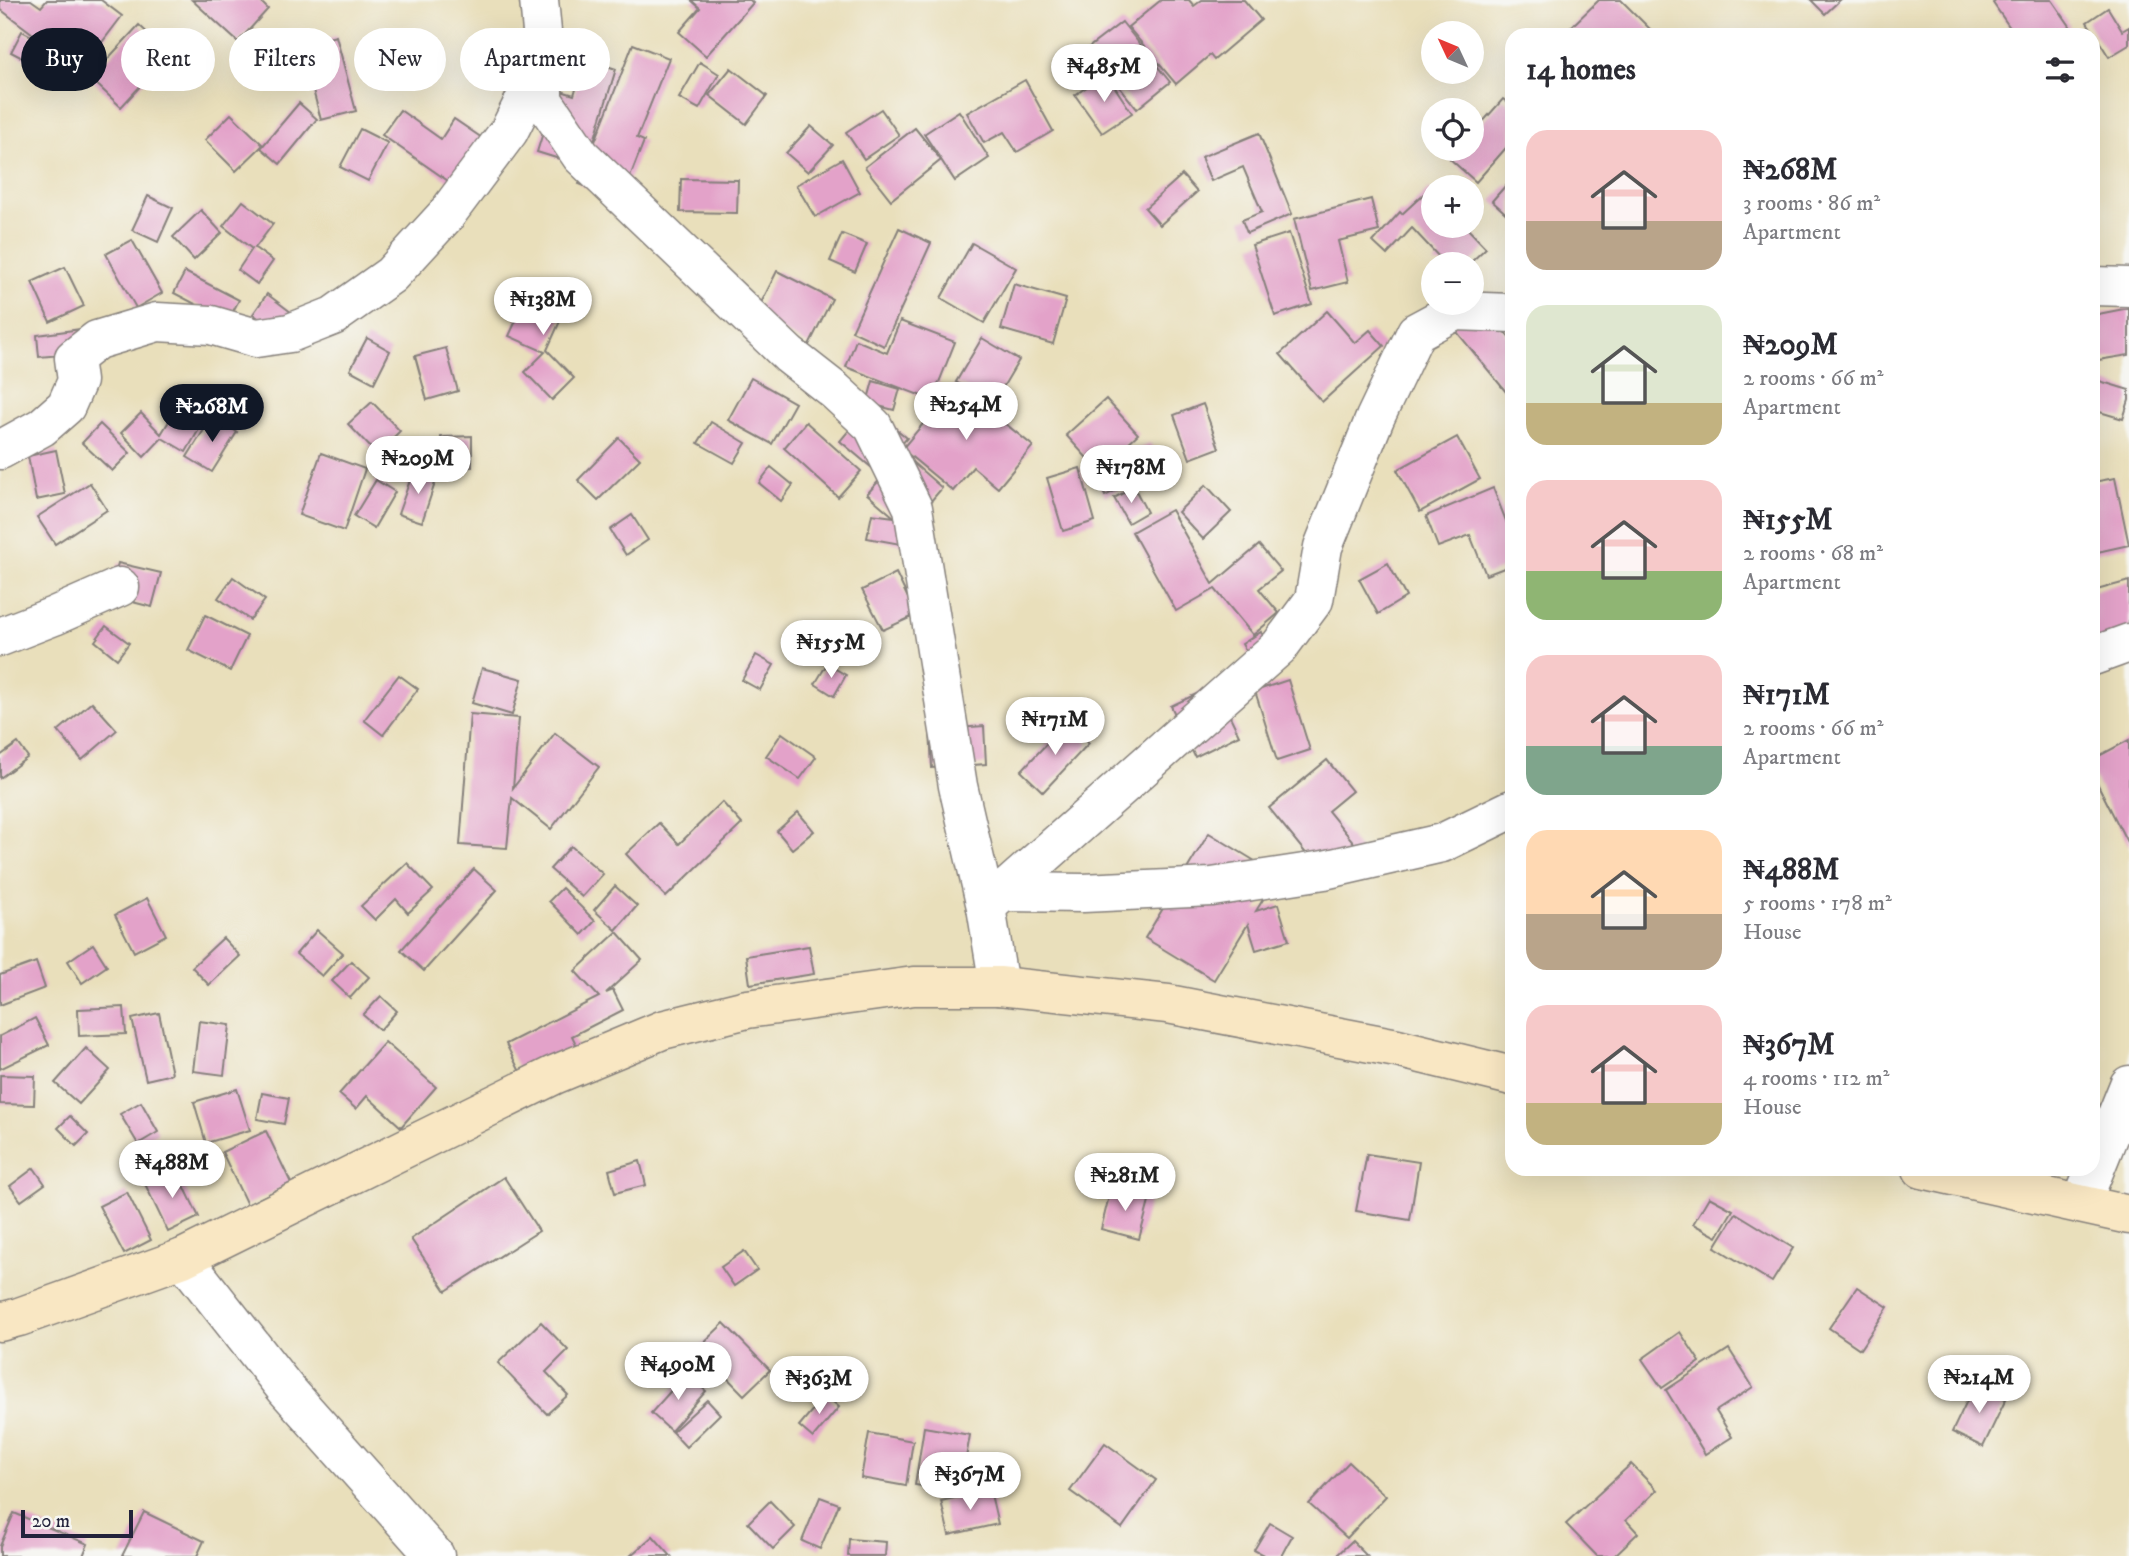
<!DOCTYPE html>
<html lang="en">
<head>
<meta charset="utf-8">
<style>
	:root { --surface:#fff; --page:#f7f7f7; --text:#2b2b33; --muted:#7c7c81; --accent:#111827 }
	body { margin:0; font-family:"IM FELL DW Pica",serif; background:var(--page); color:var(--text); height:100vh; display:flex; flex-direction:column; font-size:26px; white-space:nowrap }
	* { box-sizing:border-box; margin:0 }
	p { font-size:23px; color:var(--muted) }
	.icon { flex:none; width:38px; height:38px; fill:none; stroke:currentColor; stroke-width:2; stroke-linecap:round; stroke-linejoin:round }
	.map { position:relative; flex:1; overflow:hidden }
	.side { position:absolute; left:1505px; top:28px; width:595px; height:1148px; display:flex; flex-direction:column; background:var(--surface); border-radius:21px; box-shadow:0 7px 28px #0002 }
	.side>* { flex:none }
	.hud { position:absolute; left:21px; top:28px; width:665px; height:63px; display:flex; gap:14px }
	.needle { width:46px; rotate:314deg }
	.tools { position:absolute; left:1421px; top:21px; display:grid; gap:14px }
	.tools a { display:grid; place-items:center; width:63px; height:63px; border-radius:50%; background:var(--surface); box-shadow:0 7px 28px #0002; font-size:35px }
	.scale { position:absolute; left:21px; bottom:18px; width:112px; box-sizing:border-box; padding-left:7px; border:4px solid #22223b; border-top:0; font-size:19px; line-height:24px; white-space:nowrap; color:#22223b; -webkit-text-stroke:5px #f6f6f2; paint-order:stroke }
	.price { position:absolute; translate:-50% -60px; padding:0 16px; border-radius:24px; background:#fff; color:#222; font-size:23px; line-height:46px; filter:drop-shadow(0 2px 4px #0008) }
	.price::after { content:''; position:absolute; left:50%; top:42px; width:21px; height:16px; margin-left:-10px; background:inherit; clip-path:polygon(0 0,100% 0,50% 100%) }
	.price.selected { background:var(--accent); color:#fff }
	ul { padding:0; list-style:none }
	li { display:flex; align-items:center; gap:21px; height:175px; padding:0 21px }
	li span { display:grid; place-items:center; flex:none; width:196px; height:140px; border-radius:21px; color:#555 }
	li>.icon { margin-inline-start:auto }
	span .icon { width:84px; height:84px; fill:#fffc; stroke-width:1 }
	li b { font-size:30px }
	h2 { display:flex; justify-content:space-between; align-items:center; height:84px; padding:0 21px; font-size:30px }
	.chip { padding:0 24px; border-radius:32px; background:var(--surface); box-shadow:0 7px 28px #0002; font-size:24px; line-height:63px }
	.chip.selected { background:var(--accent); color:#fff }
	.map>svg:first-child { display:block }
</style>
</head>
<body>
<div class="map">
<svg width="2129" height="1556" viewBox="0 0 2129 1556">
	<rect width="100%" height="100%" fill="#f6f6f2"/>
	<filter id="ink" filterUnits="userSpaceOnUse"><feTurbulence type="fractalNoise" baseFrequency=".0143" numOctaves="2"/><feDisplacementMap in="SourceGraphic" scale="14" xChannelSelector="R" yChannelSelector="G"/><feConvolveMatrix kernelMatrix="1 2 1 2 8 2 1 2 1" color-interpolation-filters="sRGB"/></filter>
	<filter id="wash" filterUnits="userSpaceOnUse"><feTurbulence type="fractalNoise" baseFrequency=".00686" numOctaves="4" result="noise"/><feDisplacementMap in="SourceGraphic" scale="28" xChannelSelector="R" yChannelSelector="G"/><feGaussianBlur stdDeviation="1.57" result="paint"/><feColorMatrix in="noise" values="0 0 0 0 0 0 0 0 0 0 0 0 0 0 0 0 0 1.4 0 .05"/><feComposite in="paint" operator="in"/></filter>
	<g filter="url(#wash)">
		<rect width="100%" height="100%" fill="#e9dfbb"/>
		<g id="blocks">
			<g fill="#e3a2c9">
				<polygon points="0,0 31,0 41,7 47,0 101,0 122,16 93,54 61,30 50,45 62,52 51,73 11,52 22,31 45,43 0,9"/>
				<polygon points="192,0 259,0 268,9 238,42"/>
				<polygon points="691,0 750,0 753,3 706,56 679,32 700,8"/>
				<polygon points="1161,0 1189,0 1194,6 1202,0 1244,0 1261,20 1214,60 1210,55 1176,84 1128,27"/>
				<polygon points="1599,0 1621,0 1656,35 1577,35 1570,28"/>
				<polygon points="1811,0 1840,0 1825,14"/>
				<polygon points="1997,0 2052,0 2070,26 2056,35 2015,35 1993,3"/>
				<polygon points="2108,8 2122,31 2129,27 2129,45 2109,57 2087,22"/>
				<polygon points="1122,22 1170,82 1137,109 1088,48"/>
				<polygon points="139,25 170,54 121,107 90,78"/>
				<polygon points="336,36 356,111 321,120 301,45"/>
				<polygon points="633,44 669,58 637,138 644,141 621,200 579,184 585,167 537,152 546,123 540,64 563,71 558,90 574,95 585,59 616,69 589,157"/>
				<polygon points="700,62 719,74 699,109 679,98"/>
				<polygon points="731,68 767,96 746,124 709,95"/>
				<polygon points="1106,74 1132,113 1102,133 1075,95"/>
				<polygon points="1025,80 1053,131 1017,152 1004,132 984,143 967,113"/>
				<polygon points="1503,99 1512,106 1512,141 1476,182 1450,159 1459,149 1472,149 1472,134"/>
				<polygon points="299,103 317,119 280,164 261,148"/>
				<polygon points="881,109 899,135 864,159 846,132"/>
				<polygon points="400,110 441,139 454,119 485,140 454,185 382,135"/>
				<polygon points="959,111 989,158 955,181 924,134"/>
				<polygon points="231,114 263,145 236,171 205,140"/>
				<polygon points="811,126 833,145 808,172 786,153"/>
				<polygon points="915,128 941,160 891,200 865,167"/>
				<polygon points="360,129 388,143 368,181 340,167"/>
				<polygon points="1259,133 1292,214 1247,233 1242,220 1262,212 1243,167 1211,181 1201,157"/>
				<polygon points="842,159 860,192 815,217 796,185"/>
				<polygon points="1182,175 1197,192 1160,225 1145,208"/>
				<polygon points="681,179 738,180 737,213 680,212"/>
				<polygon points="1507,184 1512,188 1512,219 1492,201"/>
				<polygon points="1429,189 1433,193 1433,226 1465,226 1486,248 1469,264 1433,264 1440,258 1412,228 1387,255 1373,242 1400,212 1402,214"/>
				<polygon points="148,196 173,208 158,242 132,230"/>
				<polygon points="1371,199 1379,231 1338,241 1348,282 1312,291 1294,219"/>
				<polygon points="243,201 273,224 255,248 273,261 257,284 238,270 252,249 223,226"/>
				<polygon points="201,210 222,233 194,260 173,237"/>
				<polygon points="899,228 931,243 884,346 852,331"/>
				<polygon points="1289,233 1312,304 1275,316 1252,245"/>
				<polygon points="842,234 867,244 855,272 830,261"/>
				<polygon points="132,240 162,293 136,308 106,254"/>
				<polygon points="972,243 1016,268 984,323 941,298"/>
				<polygon points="65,267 84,306 50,322 32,282"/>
				<polygon points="777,271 832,299 809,345 754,317"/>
				<polygon points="185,272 239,300 228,321 174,293"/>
				<polygon points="533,283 570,299 547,350 574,378 552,400 525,372 545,352 509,336"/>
				<polygon points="1014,284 1066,299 1053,344 1001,329"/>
				<polygon points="267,294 300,319 285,338 253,314"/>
				<polygon points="1481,303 1512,341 1512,388 1506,392 1452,326"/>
				<polygon points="2129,308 2129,355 2098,360 2093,330 2093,315"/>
				<polygon points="1327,311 1355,343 1370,330 1384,346 1322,402 1280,354"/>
				<polygon points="900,321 955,342 932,400 846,367 856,340 887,353"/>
				<polygon points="81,329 83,353 39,357 37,335"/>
				<polygon points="367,338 390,351 374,383 350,370"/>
				<polygon points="982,338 1019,360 993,404 956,382"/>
				<polygon points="446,348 458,391 427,400 415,356"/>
				<polygon points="751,378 795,403 772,444 728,420"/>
				<polygon points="2093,379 2129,390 2129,400 2123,419 2093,410"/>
				<polygon points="873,381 900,389 894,410 867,403"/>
				<polygon points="956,384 1033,446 998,488 973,467 953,491 902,449"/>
				<polygon points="184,397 209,412 186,452 162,438 144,457 121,433 141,413 161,434"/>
				<polygon points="1106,399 1138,434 1100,469 1150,443 1162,467 1105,496 1093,472 1098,470 1066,435"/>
				<polygon points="372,402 400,431 377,454 348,424"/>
				<polygon points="1203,404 1219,448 1190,459 1174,415"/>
				<polygon points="869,406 907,438 878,473 840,441"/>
				<polygon points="212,417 237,432 212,472 187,457"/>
				<polygon points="711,422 746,443 734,463 698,443"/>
				<polygon points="806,422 861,471 838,497 784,448"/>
				<polygon points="100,424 130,453 112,471 82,443"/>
				<polygon points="472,436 472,467 441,468 441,437"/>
				<polygon points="1457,437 1480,479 1420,512 1397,470"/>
				<polygon points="619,438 640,459 598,500 578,480"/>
				<polygon points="56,450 65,494 36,500 28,456"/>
				<polygon points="321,453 365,469 344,531 299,515"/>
				<polygon points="903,454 942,488 914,521 928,549 867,538 872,514 894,517 867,494"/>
				<polygon points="771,467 793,485 781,501 759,483"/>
				<polygon points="1080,468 1095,521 1063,531 1047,478"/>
				<polygon points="414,469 437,477 422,522 398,514"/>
				<polygon points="2115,478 2129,545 2093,553 2093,482"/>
				<polygon points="376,480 395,492 374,528 354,516"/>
				<polygon points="90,483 107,510 55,544 37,517"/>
				<polygon points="1206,485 1231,512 1203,539 1178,512"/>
				<polygon points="1134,487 1147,512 1128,523 1114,498"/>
				<polygon points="1493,488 1512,536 1512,565 1486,575 1470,535 1438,547 1426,516"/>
				<polygon points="1171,510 1213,584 1259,545 1281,571 1259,589 1279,613 1253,635 1215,589 1176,611 1132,532"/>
				<polygon points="632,515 648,540 626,555 610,530"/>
				<polygon points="118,563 161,573 152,607 109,596"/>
				<polygon points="1388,563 1406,597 1378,614 1359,579"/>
				<polygon points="896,573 916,615 883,630 862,590"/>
				<polygon points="233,577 265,600 250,620 218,598"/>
				<polygon points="2129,581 2129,635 2093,645 2093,591"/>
				<polygon points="205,615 247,636 230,671 188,650"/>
				<polygon points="106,626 129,643 117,659 95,641"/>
				<polygon points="1261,632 1275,657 1256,668 1242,644"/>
				<polygon points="756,655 774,665 760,690 742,680"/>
				<polygon points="827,664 846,675 834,696 815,684"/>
				<polygon points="482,668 522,679 512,715 472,703"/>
				<polygon points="399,675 418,689 383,735 364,720"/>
				<polygon points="1288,680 1310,750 1277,761 1255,691"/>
				<polygon points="1215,685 1239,735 1195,757 1171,706"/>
				<polygon points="92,702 117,730 82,760 58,731"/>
				<polygon points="470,714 519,718 513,788 555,733 599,767 551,829 512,798 507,848 460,845"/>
				<polygon points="1067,722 1089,743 1043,792 1021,771"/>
				<polygon points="984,726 986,764 932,768 930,730"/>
				<polygon points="782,733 816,757 800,779 766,756"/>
				<polygon points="2129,740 2129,846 2093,775 2093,759"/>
				<polygon points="18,743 28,757 0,778 0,756"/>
				<polygon points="1327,760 1352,791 1328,811 1364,855 1330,883 1269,808"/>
				<polygon points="722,802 742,824 666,897 626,854 659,823 679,844"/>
				<polygon points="798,812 814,831 792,849 777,831"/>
				<polygon points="1209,833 1278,875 1256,911 1278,904 1289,940 1256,950 1248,924 1214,980 1145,938"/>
				<polygon points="571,846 603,874 582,897 550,869"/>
				<polygon points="407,863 433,890 408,913 396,899 375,920 361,906"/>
				<polygon points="474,869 497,890 424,971 401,950"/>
				<polygon points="615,886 637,906 616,930 594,910"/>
				<polygon points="562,888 595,921 582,935 549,901"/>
				<polygon points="147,898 166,935 134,952 115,915"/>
				<polygon points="317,930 343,953 322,976 296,954"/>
				<polygon points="617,932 642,960 606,993 613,990 623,1010 572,1036 579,1050 523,1078 506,1044 599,997 575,971"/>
				<polygon points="223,938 240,956 209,985 192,967"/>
				<polygon points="93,944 107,966 82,983 68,961"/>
				<polygon points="809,946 814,974 750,984 746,956"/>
				<polygon points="351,961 369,977 350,998 332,981"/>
				<polygon points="36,962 45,988 0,1005 0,975"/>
				<polygon points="381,996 397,1011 380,1030 363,1015"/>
				<polygon points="124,1007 126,1034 79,1036 78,1009"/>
				<polygon points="159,1013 172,1074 146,1080 132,1019"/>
				<polygon points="35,1018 49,1045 0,1069 0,1036"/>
				<polygon points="199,1021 230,1025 224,1075 193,1071"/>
				<polygon points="385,1042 436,1087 401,1127 367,1096 356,1109 339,1094"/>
				<polygon points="86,1048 110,1070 79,1104 55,1083"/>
				<polygon points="0,1075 35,1076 34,1105 0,1104"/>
				<polygon points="237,1089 250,1130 206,1143 194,1102"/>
				<polygon points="262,1093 289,1098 284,1124 257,1119"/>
				<polygon points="141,1102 158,1132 138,1144 120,1114"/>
				<polygon points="70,1116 88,1134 76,1146 58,1128"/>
				<polygon points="266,1131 291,1183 247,1205 222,1152"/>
				<polygon points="1367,1154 1419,1162 1410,1220 1356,1211"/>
				<polygon points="640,1161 646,1185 615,1193 609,1170"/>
				<polygon points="34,1168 45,1184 21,1201 10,1186"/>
				<polygon points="176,1169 199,1217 168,1232 145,1184"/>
				<polygon points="504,1177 539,1231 446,1291 411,1239"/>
				<polygon points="1111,1188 1150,1198 1139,1239 1101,1229"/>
				<polygon points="127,1192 151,1240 124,1254 99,1206"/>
				<polygon points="1709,1197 1733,1210 1717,1237 1693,1224"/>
				<polygon points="1736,1213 1793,1248 1772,1282 1715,1247"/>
				<polygon points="744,1251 757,1270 734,1286 721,1267"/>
				<polygon points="1857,1287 1888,1307 1860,1349 1829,1328"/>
				<polygon points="541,1322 568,1350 546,1372 568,1395 547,1414 498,1363"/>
				<polygon points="724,1323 770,1370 744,1395 698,1348"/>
				<polygon points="1680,1332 1700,1362 1662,1388 1642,1359"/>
				<polygon points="1729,1349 1753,1387 1716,1411 1732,1437 1705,1454 1666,1390"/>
				<polygon points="686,1374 706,1391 671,1431 651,1413"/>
				<polygon points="1975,1384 2006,1399 1983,1447 1952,1432"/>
				<polygon points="825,1395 839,1407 813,1438 799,1426"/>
				<polygon points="707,1400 720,1414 686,1447 672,1432"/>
				<polygon points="924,1427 970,1435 960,1492 915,1485"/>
				<polygon points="869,1433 913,1441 906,1486 861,1478"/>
				<polygon points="1105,1443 1156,1480 1122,1528 1070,1491"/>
				<polygon points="1349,1462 1386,1496 1347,1538 1309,1504"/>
				<polygon points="1631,1464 1657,1490 1626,1520 1638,1533 1614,1556 1597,1556 1566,1524"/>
				<polygon points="990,1490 998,1524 949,1535 941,1501"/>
				<polygon points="820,1497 839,1504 820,1549 802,1541"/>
				<polygon points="770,1501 795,1527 773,1549 748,1523"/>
				<polygon points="144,1512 204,1541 197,1556 122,1556"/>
				<polygon points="14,1513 88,1544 83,1556 0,1556 0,1546"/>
				<polygon points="1270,1523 1292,1536 1281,1556 1265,1556 1254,1550"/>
				<polygon points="653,1536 671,1556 630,1556"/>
				<polygon points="849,1539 886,1542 885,1556 848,1556"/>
				<polygon points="1352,1541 1367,1556 1336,1556"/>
			</g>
		</g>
	</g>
	<g filter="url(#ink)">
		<use href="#blocks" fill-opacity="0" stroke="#86807b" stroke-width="2"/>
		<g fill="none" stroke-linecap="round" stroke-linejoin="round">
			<g stroke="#86807b" stroke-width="41">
				<g id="street">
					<polyline points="539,0 543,42 543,100 581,156 789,355 835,391 873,426 913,508 958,786 986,907 1279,647 1314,600 1323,547 1375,418 1416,332 1455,311 1512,313"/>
					<polyline points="2093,286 2129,287"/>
					<polyline points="0,450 42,427 66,406 77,381 74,358 97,340 157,322 211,325 256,338 290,333 333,316 391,275 446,215 509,131 542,65"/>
					<polyline points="0,637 54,616 120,587"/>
					<polyline points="2093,656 2129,643"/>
					<polyline points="1003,892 1083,893 1212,887 1324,870 1442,843 1512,809"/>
					<polyline points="986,907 999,986"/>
					<polyline points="2081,1204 2129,1085"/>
					<polyline points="183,1258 285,1388 435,1556"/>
				</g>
			</g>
			<g stroke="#86807b" stroke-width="41">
				<g id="secondary">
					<polyline points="1922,1169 2129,1215"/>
					<polyline points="0,1322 19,1317 183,1258 554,1075 662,1030 747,1009 914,986 999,986 1168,1004 1397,1048 1512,1076"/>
				</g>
			</g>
			<use href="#street" stroke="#fff" stroke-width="38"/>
			<use href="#secondary" stroke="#f9e7c3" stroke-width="38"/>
		</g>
	</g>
</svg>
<div class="tools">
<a><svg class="needle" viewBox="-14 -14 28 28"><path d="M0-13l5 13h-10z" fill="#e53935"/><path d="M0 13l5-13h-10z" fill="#7c7c81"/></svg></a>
<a><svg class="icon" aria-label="locate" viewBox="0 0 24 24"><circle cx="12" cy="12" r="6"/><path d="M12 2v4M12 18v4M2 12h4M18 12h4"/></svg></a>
<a>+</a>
<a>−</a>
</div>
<div class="scale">20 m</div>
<b class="price" style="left:1104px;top:104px">₦485M</b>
<b class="price" style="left:543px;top:337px">₦138M</b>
<b class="price" style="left:966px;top:442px">₦254M</b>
<b class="price selected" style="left:212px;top:444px">₦268M</b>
<b class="price" style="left:418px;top:496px">₦209M</b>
<b class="price" style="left:1131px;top:505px">₦178M</b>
<b class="price" style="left:831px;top:680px">₦155M</b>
<b class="price" style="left:1055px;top:757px">₦171M</b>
<b class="price" style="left:172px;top:1200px">₦488M</b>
<b class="price" style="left:1125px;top:1213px">₦281M</b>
<b class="price" style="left:678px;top:1402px">₦490M</b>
<b class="price" style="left:1979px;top:1415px">₦214M</b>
<b class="price" style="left:819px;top:1416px">₦363M</b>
<b class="price" style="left:970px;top:1512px">₦367M</b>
<div class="hud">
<a class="chip selected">Buy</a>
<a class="chip">Rent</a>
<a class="chip">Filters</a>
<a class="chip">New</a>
<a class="chip">Apartment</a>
</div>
<section class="side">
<h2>14 homes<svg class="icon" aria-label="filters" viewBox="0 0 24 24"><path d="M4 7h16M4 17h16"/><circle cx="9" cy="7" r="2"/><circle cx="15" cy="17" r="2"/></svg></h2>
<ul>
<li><span style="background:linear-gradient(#f6c9c9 65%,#b9a48a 0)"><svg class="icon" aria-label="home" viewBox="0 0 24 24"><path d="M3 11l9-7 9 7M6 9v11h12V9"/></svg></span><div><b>₦268M</b><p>3 rooms · 86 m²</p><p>Apartment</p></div></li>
<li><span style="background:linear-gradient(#dfe7d0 70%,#c2b280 0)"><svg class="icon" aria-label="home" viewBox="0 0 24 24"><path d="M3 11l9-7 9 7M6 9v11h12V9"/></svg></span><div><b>₦209M</b><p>2 rooms · 66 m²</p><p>Apartment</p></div></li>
<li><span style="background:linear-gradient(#f6c9c9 65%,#8fb573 0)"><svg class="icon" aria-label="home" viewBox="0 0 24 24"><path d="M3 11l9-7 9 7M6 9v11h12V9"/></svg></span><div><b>₦155M</b><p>2 rooms · 68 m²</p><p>Apartment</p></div></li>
<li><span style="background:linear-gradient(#f6c9c9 65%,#7fa58c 0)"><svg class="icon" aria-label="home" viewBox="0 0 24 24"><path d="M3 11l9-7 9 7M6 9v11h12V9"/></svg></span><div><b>₦171M</b><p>2 rooms · 66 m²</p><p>Apartment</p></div></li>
<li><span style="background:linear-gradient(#ffd9b3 60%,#b9a48a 0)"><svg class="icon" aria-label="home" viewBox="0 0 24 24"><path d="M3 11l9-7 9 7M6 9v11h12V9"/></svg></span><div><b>₦488M</b><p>5 rooms · 178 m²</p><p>House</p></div></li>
<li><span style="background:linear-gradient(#f6c9c9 70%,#c2b280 0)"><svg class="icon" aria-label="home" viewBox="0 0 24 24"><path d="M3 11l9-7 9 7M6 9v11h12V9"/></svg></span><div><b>₦367M</b><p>4 rooms · 112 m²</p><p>House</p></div></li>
</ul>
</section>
</div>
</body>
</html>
